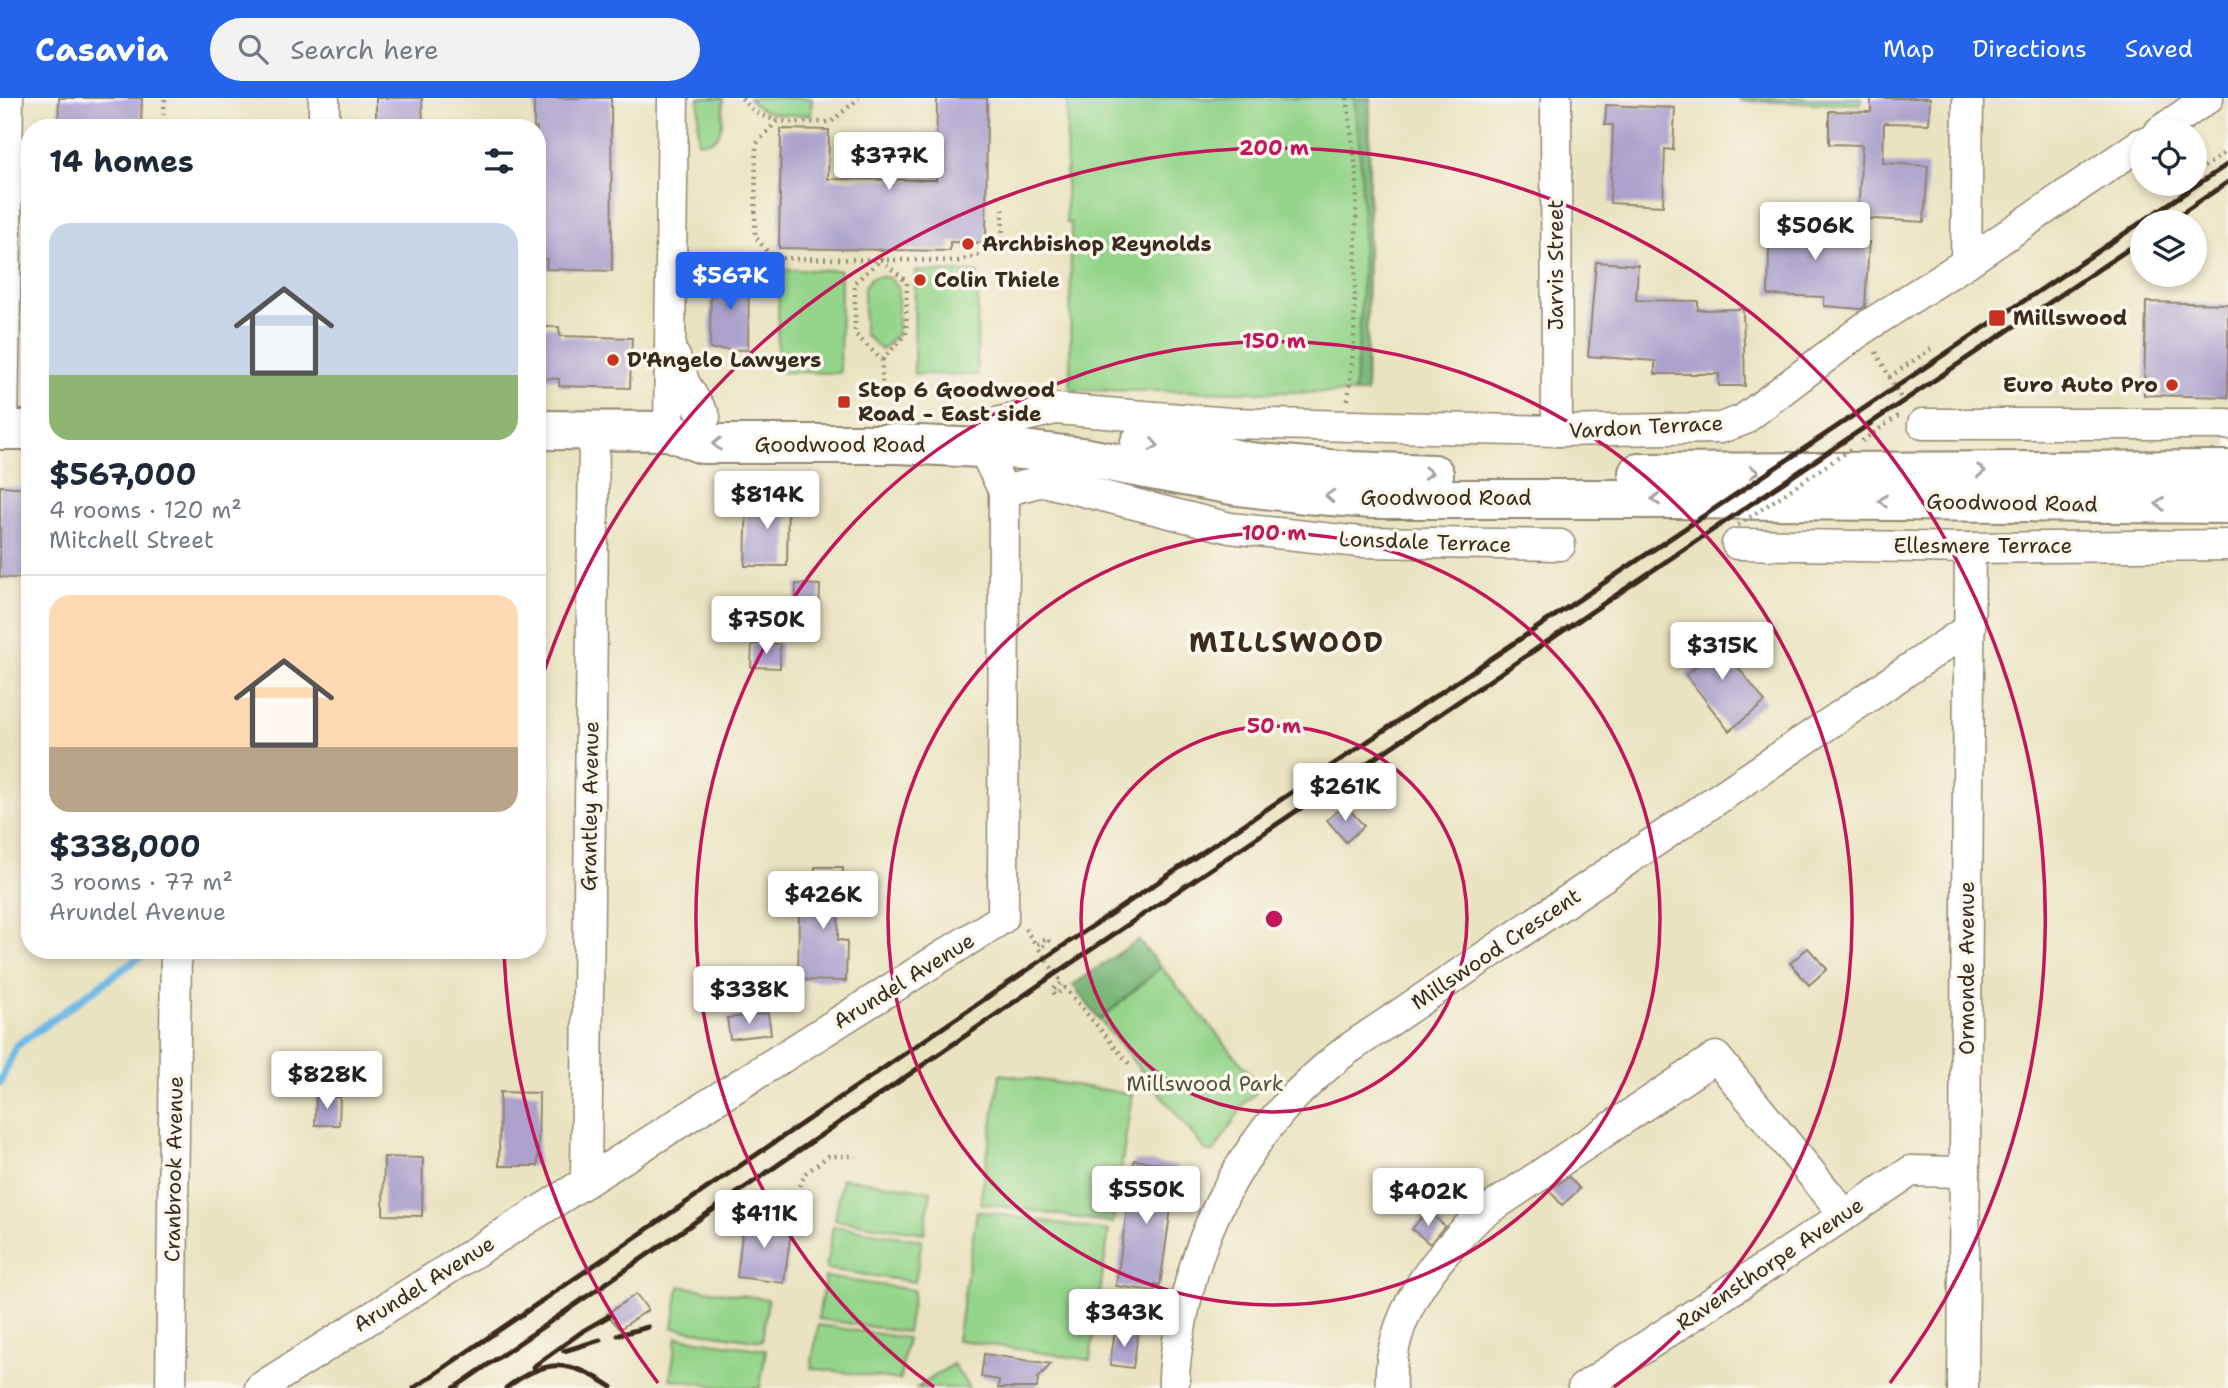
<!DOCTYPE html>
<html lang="en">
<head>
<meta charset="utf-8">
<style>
	:root { --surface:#fff; --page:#f2f2f3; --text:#1f2937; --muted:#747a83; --line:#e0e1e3; --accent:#2563eb }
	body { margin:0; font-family:"Shantell Sans",sans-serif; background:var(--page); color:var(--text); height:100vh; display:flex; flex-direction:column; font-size:26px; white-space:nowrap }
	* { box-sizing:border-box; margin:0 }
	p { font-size:23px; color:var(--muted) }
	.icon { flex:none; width:38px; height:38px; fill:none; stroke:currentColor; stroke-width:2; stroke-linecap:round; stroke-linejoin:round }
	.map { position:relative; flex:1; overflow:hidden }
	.drawer { position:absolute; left:21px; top:21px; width:525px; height:840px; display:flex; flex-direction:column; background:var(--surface); border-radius:28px; box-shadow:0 4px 10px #0003 }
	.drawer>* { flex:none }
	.tools { position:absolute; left:2130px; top:21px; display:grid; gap:14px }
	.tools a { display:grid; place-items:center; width:77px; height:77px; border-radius:50%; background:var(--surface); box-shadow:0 4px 10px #0003; font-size:35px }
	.price { position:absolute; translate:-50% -60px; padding:0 16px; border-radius:7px; background:#fff; color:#222; font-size:23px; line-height:46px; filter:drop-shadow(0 2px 4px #0008) }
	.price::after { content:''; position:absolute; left:50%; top:42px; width:21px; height:16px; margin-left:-10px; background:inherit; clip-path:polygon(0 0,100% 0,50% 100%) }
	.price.current { background:var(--accent); color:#fff }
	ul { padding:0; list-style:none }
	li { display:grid; align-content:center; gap:14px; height:371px; padding:0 28px }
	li+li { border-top:2px solid var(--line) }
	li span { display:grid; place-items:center; height:217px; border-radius:21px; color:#555 }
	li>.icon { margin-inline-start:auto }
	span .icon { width:126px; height:126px; fill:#fffc; stroke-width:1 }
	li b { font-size:30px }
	h2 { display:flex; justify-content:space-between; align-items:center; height:84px; padding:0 28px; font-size:30px }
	header { display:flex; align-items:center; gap:42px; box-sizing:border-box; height:98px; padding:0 35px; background:var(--accent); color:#fff }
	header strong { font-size:33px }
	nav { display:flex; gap:38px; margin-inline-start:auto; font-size:24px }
	.search { width:490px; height:63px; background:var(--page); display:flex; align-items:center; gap:18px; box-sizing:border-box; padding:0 24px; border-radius:38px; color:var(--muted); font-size:26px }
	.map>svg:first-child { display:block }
</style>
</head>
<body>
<header>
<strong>Casavia</strong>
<div class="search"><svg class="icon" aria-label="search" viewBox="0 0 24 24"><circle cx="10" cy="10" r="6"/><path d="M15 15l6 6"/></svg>Search here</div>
<nav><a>Map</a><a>Directions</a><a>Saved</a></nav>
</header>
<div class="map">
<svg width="2228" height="1290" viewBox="0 0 2228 1290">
	<rect width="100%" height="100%" fill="#fbf7ec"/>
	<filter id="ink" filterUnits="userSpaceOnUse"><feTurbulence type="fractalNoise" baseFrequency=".0143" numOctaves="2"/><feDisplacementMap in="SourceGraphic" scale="14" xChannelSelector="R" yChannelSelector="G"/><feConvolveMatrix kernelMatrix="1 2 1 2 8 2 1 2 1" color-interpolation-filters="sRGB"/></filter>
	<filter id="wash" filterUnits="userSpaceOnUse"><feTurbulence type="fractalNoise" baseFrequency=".00686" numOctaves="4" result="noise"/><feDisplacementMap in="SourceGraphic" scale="28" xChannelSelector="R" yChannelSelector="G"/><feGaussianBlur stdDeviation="1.57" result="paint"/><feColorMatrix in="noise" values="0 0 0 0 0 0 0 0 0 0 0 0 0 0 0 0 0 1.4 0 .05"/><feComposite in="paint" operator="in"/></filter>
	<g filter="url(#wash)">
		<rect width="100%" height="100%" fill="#eae3c1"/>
		<g fill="#95d58b" stroke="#688054" stroke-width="2">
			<path d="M699 0H723C722 21 727 46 698 44Z"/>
			<path d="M749 0H812L811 17C791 17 761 20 749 0Z"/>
			<polygon points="1067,0 1370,0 1366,295 1070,292 1071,125 1066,125"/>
			<polygon points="1740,0 1861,0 1861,6 1740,3"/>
			<polygon points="779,172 841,172 840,275 777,274"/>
			<polygon points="915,173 978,174 977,277 914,276"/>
			<polygon points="881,178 891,181 898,189 898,235 882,252 865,237 864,233 864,190 871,180"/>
			<polygon points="1161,869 1261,989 1244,1006 1214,1054 1207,1054 1100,922"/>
			<polygon points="1000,976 1132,996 1113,1125 980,1105"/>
			<polygon points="842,1080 931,1093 924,1135 835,1122"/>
			<polygon points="977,1113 1109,1133 1090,1262 957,1242"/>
			<polygon points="833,1128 922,1142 915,1184 826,1171"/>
			<polygon points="825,1179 914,1192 907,1234 818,1221"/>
			<polygon points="679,1188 768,1201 762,1243 673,1230"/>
			<polygon points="818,1227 907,1240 900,1282 811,1270"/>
			<polygon points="677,1239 766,1252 760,1290 729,1290 670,1281"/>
			<polygon points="953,1266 969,1290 917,1290"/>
		</g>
		<g fill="#78b677" stroke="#5a704a" stroke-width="2">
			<path d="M1354 0H1370L1366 295H1354C1362 222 1365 148 1361 75 1360 50 1357 25 1354 0Z"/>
			<polygon points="1138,842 1161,869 1100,922 1073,887"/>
		</g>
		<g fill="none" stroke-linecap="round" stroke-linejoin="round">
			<polyline stroke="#6fb9e7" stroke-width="8" points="0,984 16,948 149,852"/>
		</g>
		<g id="blocks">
			<g fill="#aca2cd">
				<polygon points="59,0 142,0 141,30 58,30"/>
				<polygon points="376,0 422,0 423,30 376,30"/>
				<polygon points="534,0 611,0 612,173 546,171 547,161 543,161 544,118 537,118 537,30 534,30"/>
				<polygon points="937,0 987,0 986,145 950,144 950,153 779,150 781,31 829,32 828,81 936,82"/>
				<polygon points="1871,0 1930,0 1929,26 1884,25 1883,65 1928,68 1924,124 1858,120 1862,47 1829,46 1829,13 1871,14"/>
				<polygon points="1606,7 1675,10 1673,52 1665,51 1663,108 1610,105 1613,27 1605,27"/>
				<polygon points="1770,111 1817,112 1816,141 1869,144 1865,209 1861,211 1824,208 1824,199 1768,197"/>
				<polygon points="1596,164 1638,167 1636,202 1698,203 1698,212 1743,211 1745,288 1719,288 1719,276 1655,276 1655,263 1588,258"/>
				<polygon points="711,175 749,176 748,252 710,251"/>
				<polygon points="2146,204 2228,206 2228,299 2144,297"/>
				<polygon points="537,229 559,229 560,238 632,240 630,290 559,288 559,281 537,280"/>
				<polygon points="0,388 30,390 27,481 0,479"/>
				<polygon points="747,398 788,399 787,468 745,468"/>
				<polygon points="796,486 820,487 819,516 795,515"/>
				<polygon points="1710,533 1765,604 1729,633 1686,577 1697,568 1684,553"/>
				<polygon points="752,546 780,546 780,570 751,569"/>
				<polygon points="1345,706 1364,728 1346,744 1327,722"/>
				<polygon points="815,769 843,769 843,793 839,793 838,842 847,843 846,883 798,882 799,816 814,817"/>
				<polygon points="1808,850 1827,871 1809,887 1790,865"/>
				<polygon points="768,915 771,936 730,941 727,920"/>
				<polygon points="500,994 539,995 538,1068 499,1068"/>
				<polygon points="316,998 340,999 339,1027 315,1027"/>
				<polygon points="384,1059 423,1060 422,1118 383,1117"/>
				<polygon points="1134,1062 1177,1068 1160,1187 1155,1186 1154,1193 1116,1188"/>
				<polygon points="1569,1079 1580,1091 1562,1107 1549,1092"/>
				<polygon points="1427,1113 1445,1128 1430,1146 1412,1131"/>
				<polygon points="744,1119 792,1125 784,1185 737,1179"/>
				<polygon points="636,1196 648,1212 620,1231 607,1216"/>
				<polygon points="1115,1232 1138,1235 1133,1270 1110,1267"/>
				<polygon points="984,1256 1051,1266 1038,1280 1037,1290 998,1290 999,1282 981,1279"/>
			</g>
		</g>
	</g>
	<g filter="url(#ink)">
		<use href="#blocks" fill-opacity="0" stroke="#928670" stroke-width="2"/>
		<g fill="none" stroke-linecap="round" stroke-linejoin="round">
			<g stroke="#928670" stroke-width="33">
				<g id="minor">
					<polyline points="1556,0 1557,333"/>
					<polyline points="324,30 324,0"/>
					<polyline points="2160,33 2208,0"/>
					<polyline points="1966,165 1968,0"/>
					<polyline points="675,259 685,286 705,319"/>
					<polyline points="991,326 1056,311 1230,325 1557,333 1720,330 1743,322 1864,230 1966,165 2142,45"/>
					<polyline points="1923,326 2228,326"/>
					<polyline points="3,332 8,0"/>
					<polyline points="669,333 673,0"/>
					<polyline points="1004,393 1043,383 1230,430 1360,444 1560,447"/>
					<polyline points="1737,446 1970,450 2228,447"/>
					<polyline points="586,1084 594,333"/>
					<polyline points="171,1290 176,852"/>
					<polyline points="260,1290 1003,820 1004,393 982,349"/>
					<path d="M1174 1290C1173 1267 1178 1243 1182 1221 1196 1144 1230 1072 1282 1012 1300 991 1322 972 1344 954L1970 530"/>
					<path d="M1391 1290C1387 1220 1432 1164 1479 1118L1716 959 1845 1117"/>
					<polyline points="1583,1290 1911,1073 1965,1074"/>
					<polyline points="1963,1290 1970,450"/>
				</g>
			</g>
			<g stroke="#928670" stroke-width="42">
				<g id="major">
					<polyline points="0,332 30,332"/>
					<polyline points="537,332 669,333 702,346 898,346 1023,352 1082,359 1238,388 1305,396 1372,401 1672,401 2228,406"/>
					<polyline points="1140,345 1209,355 1249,364 1352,373 1434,376"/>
					<polyline points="1638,375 2228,372"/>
				</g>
			</g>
			<g stroke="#928670" stroke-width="4.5" stroke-dasharray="2 5" stroke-linecap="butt">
				<path d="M742 0C760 29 800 24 831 24L859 0"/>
				<polyline points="1347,0 1357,79 1354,242 1348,303"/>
				<polyline points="777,23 756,46 755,138 772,160 959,163 1002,150 1003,108"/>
				<polyline points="163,24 165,0"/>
				<path d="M138 30C150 23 170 20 182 30"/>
				<polyline points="2204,69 2228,53"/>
				<polyline points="881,152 881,162 855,184 855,236 882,262 882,296"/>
				<polyline points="881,162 907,184 906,236 882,262"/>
				<polyline points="697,169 754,170 772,160"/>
				<polyline points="1876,254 1905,308"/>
				<polyline points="1889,279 1931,251"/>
				<polyline points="1862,343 1898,318"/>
				<polyline points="1025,831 1036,847 1047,840 1049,843 1039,851 1062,885 1052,892 1055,897 1065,890 1131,968"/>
				<polyline points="792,1122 796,1095 806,1075 828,1058 856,1058"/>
			</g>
			<use href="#minor" stroke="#fff" stroke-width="30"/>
			<use href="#major" stroke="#fff" stroke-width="38"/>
			<g stroke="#3b2a1e" stroke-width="5">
				<polyline points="2169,124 2228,84"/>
				<polyline points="618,1237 648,1229"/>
				<polyline points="564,1253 600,1242"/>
				<polyline points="533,1269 583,1233 609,1218"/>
				<polyline points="414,1290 1045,860 2228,66"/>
				<polyline points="454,1290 1055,876 2142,142"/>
				<path d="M506 1290C547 1259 570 1262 612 1289"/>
			</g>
			<polyline stroke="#928670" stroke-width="4.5" stroke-dasharray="2 5" stroke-linecap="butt" points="1738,427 1854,349"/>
		</g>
		<defs><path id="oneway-chevron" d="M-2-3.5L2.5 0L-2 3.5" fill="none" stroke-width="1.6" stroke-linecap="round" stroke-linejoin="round" transform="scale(1.75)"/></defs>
		<g stroke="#a79f9a">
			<use href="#oneway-chevron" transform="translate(717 346) rotate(-180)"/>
			<use href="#oneway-chevron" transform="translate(1154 347) rotate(9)"/>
			<use href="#oneway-chevron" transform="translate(1981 373)"/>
			<use href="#oneway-chevron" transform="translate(1754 374)"/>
			<use href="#oneway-chevron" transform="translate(1428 375) rotate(2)"/>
			<use href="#oneway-chevron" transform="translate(1330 398) rotate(-176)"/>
			<use href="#oneway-chevron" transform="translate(1656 401) rotate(-180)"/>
			<use href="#oneway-chevron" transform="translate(1883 403) rotate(-179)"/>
			<use href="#oneway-chevron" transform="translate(2160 406) rotate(-179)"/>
		</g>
	</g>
	<g fill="none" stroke="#c2185b" stroke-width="3.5">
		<circle cx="1274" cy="821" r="193"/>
		<circle cx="1274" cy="821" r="386"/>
		<path d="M934 1289A578 578 0 1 1 1614 1289"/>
		<path d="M658 1285A771 771 0 0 1 504 855M539 589A771 771 0 1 1 1890 1285"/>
	</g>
	<g fill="#c8321e" stroke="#fbf7ec" stroke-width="2.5">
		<circle cx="968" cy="146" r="7"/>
		<circle cx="920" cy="182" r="7"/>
		<rect x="1988" y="211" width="18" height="18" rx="3.5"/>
		<circle cx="613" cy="262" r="7"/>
		<circle cx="2172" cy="287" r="7"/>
		<rect x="837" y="297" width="14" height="14" rx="3.5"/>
	</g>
	<g text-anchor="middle" stroke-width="7" stroke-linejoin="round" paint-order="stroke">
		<g font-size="21" font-weight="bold" fill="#3b2a1e" stroke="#fbf7ec" text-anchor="start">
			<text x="982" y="153">Archbishop Reynolds</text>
			<text x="934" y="189">Colin Thiele</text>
			<text x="2013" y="227">Millswood</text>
			<text x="627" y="269">D'Angelo Lawyers</text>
			<text x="2158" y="294" text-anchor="end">Euro Auto Pro</text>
			<text x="858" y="299">Stop 6 Goodwood<tspan x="858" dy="24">Road - East side</tspan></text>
		</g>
		<g font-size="21" fill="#3b2a1e" stroke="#fbf7ec">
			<text transform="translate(1556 167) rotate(-90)" y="7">Jarvis Street</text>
			<text transform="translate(1646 329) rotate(-3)" y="7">Vardon Terrace</text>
			<text x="840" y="354">Goodwood Road</text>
			<text x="1446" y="407">Goodwood Road</text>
			<text transform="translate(2012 405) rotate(1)" y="7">Goodwood Road</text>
			<text transform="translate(1425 444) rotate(2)" y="7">Lonsdale Terrace</text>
			<text x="1983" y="455">Ellesmere Terrace</text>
			<text transform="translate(590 708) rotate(-89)" y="7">Grantley Avenue</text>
			<text transform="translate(1496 851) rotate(-34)" y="7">Millswood Crescent</text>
			<text transform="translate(1967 870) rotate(-90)" y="7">Ormonde Avenue</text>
			<text transform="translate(904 883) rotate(-32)" y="7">Arundel Avenue</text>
			<text transform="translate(174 1071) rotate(-89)" y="7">Cranbrook Avenue</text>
			<text transform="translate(1770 1166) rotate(-34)" y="7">Ravensthorpe Avenue</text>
			<text transform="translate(424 1186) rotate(-32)" y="7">Arundel Avenue</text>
		</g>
		<g font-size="21" fill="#525539" stroke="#fbf7ec">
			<text x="1205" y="993">Millswood Park</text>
		</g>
		<g font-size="28" font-weight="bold" letter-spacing="2" fill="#3b2a1e" stroke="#fbf7ec">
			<text x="1287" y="554">MILLSWOOD</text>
		</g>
	</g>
	<circle cx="1274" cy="821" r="10" fill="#c2185b" stroke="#fbf7ec" stroke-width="3.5"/>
	<g font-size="21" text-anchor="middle" font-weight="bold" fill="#c2185b" stroke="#fbf7ec" stroke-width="7" stroke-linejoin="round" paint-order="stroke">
		<text x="1274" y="57">200 m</text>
		<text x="1274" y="250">150 m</text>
		<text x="1274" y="442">100 m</text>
		<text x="1274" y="635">50 m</text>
	</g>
</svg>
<div class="tools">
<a><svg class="icon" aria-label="locate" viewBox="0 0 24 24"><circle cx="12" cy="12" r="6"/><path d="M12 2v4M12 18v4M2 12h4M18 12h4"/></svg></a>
<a><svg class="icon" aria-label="layers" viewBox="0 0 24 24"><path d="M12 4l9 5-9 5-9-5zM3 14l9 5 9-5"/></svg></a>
</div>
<b class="price" style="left:889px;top:94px">$377K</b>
<b class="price" style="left:1815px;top:164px">$506K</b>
<b class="price current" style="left:730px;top:214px">$567K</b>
<b class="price" style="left:767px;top:433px">$814K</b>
<b class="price" style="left:766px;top:558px">$750K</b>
<b class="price" style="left:1722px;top:584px">$315K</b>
<b class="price" style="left:1345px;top:725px">$261K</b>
<b class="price" style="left:823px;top:833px">$426K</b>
<b class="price" style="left:749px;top:928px">$338K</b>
<b class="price" style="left:327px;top:1013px">$828K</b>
<b class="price" style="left:1146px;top:1128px">$550K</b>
<b class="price" style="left:1428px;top:1130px">$402K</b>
<b class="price" style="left:764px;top:1152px">$411K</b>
<b class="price" style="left:1124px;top:1251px">$343K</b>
<section class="drawer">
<h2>14 homes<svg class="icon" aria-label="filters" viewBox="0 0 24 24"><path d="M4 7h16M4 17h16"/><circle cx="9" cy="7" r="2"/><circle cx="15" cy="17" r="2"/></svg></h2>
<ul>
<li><span style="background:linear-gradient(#c9d6e8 70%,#8fb573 0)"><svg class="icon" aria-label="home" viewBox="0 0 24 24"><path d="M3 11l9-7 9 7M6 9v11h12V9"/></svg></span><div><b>$567,000</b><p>4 rooms · 120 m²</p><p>Mitchell Street</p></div></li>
<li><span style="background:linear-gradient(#ffd9b3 70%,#b9a48a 0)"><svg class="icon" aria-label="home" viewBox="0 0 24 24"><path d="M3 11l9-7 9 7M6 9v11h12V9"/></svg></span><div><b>$338,000</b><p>3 rooms · 77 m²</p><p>Arundel Avenue</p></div></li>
</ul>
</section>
</div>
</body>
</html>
